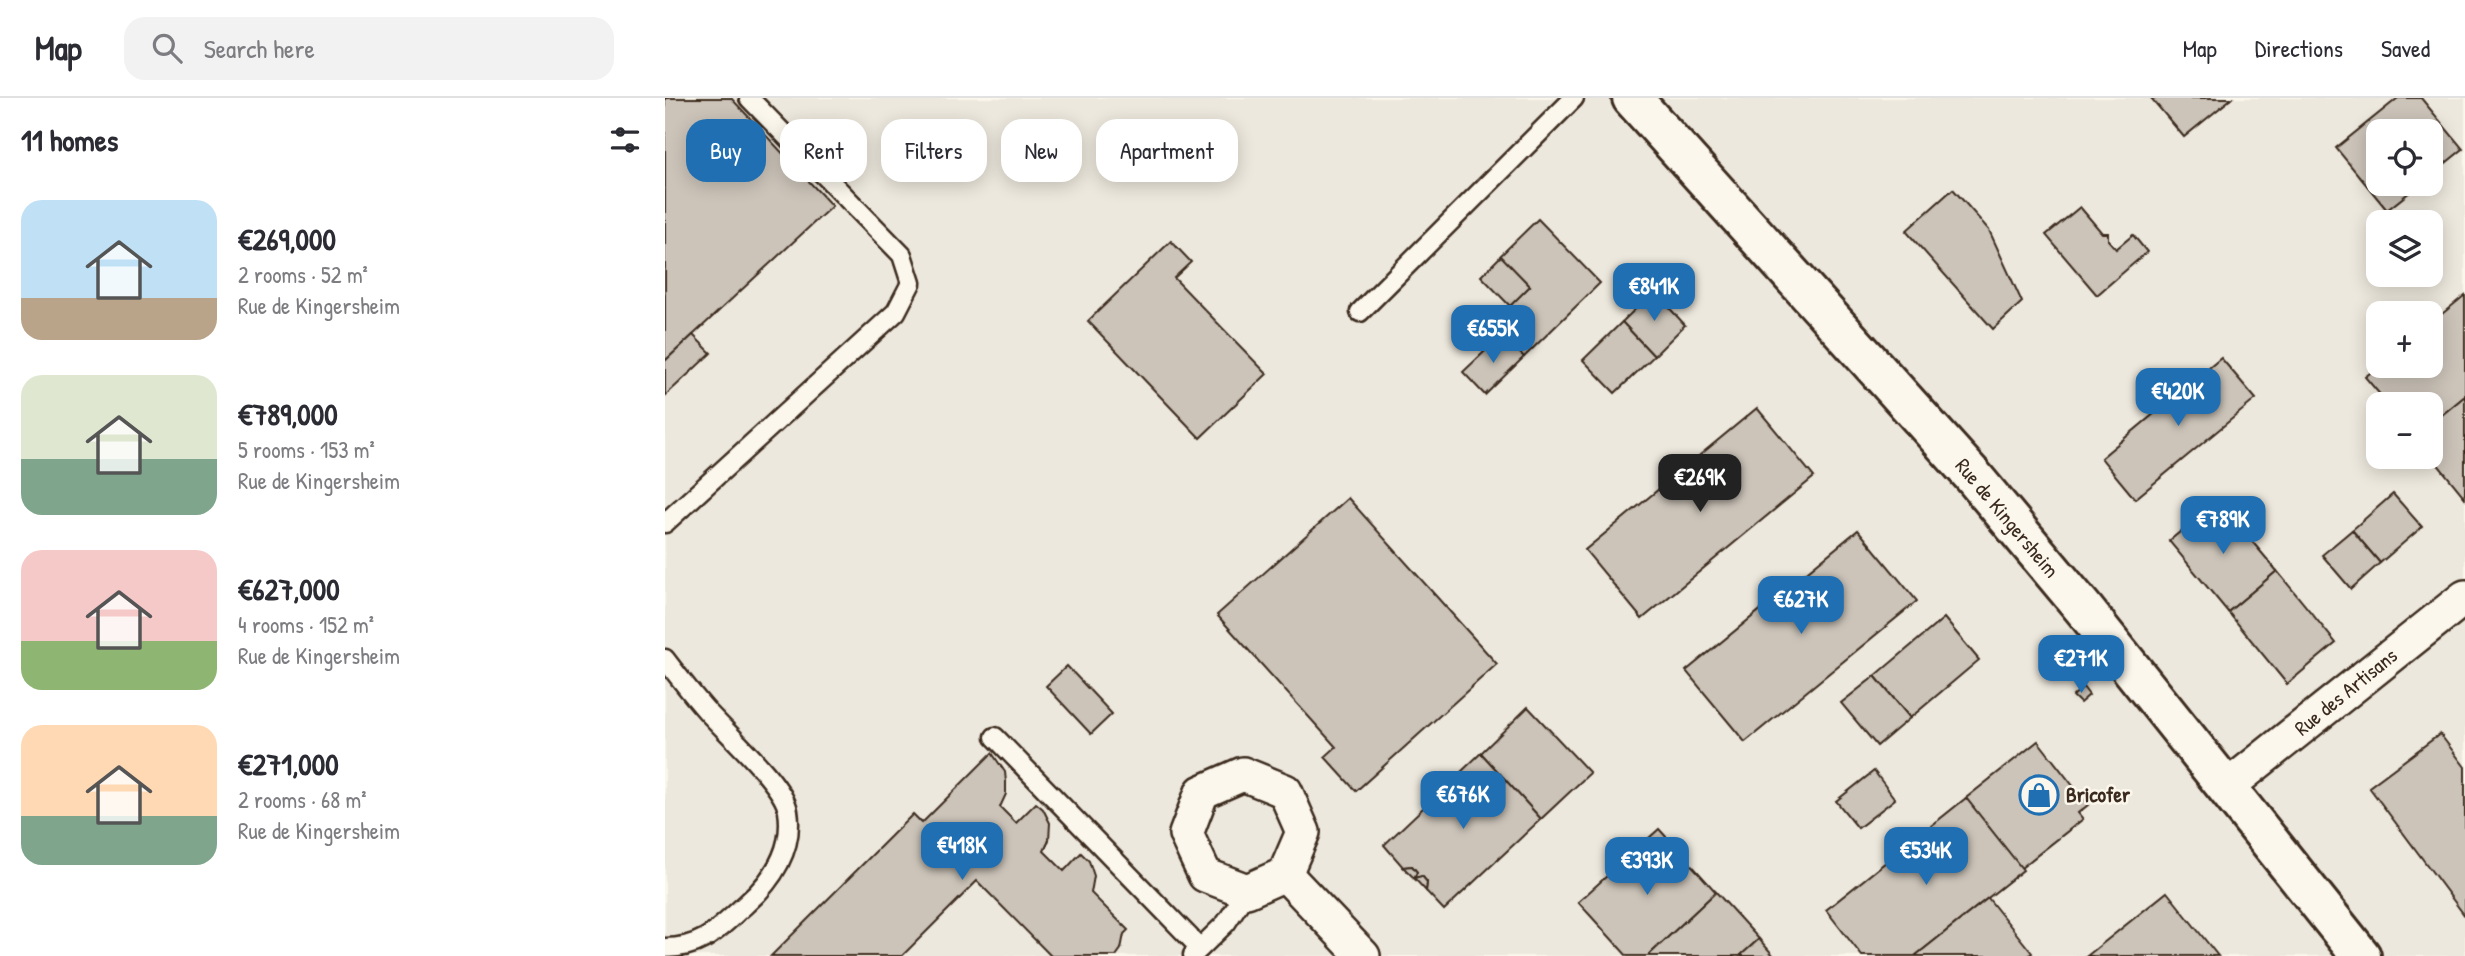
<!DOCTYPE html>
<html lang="en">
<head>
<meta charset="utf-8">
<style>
	:root { --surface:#fff; --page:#f2f2f3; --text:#2b2b33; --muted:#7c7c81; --line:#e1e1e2; --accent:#1f6fb2 }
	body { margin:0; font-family:"Patrick Hand",sans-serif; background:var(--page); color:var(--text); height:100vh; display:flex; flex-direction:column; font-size:26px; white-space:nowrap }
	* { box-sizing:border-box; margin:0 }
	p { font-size:23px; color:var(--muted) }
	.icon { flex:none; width:38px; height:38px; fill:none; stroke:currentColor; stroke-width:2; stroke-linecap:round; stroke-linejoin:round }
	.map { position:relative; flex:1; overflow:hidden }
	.sheet { display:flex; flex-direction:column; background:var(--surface); width:665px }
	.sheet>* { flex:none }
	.hud { position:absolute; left:21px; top:21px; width:665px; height:63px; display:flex; gap:14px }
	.buttons { position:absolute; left:1701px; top:21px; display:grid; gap:14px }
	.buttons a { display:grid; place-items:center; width:77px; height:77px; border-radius:14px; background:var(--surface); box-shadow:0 4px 18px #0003; font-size:35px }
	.price { position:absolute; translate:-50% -60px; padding:0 16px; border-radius:14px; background:var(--accent); color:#fff; font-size:23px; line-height:46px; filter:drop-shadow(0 2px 4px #0008) }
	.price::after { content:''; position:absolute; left:50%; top:42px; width:21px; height:16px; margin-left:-10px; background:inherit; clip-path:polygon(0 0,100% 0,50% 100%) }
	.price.active { background:#222; color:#fff }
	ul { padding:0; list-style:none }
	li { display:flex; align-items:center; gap:21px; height:175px; padding:0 21px }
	li span { display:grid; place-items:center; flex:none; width:196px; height:140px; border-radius:21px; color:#555 }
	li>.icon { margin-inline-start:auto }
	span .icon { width:84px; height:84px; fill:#fffc; stroke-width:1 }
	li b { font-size:30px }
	h2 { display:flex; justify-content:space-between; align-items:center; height:84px; padding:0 21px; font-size:30px }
	.pill { padding:0 24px; border-radius:21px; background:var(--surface); box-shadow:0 4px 18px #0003; font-size:24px; line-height:63px }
	.pill.active { background:var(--accent); color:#fff }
	header { display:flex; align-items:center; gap:42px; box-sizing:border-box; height:98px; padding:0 35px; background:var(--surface); border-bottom:2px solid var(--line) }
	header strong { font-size:33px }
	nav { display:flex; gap:38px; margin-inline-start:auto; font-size:24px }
	.search { width:490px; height:63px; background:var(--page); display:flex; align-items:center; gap:18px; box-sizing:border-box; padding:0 24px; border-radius:21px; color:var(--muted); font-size:26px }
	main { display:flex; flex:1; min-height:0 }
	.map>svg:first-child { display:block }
</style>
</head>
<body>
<header>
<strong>Map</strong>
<div class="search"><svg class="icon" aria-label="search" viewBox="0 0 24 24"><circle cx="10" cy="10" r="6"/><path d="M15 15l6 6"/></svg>Search here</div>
<nav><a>Map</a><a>Directions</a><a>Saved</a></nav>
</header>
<main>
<section class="sheet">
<h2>11 homes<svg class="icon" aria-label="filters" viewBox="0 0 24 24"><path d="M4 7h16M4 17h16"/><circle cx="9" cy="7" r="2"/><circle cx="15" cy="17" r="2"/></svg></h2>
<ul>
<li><span style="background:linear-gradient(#bfe0f5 70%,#b9a48a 0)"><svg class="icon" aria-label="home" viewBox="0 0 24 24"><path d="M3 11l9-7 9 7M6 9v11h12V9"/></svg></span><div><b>€269,000</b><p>2 rooms · 52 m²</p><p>Rue de Kingersheim</p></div></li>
<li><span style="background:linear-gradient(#dfe7d0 60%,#7fa58c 0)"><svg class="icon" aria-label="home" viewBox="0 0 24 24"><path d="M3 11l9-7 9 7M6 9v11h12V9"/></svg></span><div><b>€789,000</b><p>5 rooms · 153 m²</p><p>Rue de Kingersheim</p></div></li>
<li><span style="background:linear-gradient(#f6c9c9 65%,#8fb573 0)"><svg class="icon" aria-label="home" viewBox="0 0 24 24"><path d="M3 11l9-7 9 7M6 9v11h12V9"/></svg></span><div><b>€627,000</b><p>4 rooms · 152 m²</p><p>Rue de Kingersheim</p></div></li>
<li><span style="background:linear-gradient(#ffd9b3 65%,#7fa58c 0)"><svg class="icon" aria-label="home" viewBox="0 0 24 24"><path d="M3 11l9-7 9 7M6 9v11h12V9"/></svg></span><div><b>€271,000</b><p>2 rooms · 68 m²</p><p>Rue de Kingersheim</p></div></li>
</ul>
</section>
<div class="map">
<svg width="1800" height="858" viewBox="0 0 1800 858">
	<rect width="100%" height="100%" fill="#fbf7ec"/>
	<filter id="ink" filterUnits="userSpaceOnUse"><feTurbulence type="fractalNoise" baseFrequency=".0143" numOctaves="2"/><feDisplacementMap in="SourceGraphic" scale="14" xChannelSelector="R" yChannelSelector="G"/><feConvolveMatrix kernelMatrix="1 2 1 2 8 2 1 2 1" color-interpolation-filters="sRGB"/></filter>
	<g filter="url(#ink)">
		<path fill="#ede8dd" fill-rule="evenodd" d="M0 0H1800V858H0ZM1713 33H1766V86H1713ZM1713 124H1766V177H1713ZM1713 215H1766V268H1713ZM1713 306H1766V359H1713Z"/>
		<g fill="#ccc4b9" stroke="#3b2a1e" stroke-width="2">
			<polygon points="0,0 66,0 167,108 0,263"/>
			<polygon points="1486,0 1567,0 1519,39"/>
			<polygon points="1733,0 1756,0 1798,51 1766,77 1766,33 1713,33 1713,86 1755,86 1722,112 1671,50"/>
			<polygon points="1288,91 1324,132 1357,204 1328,231 1241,133"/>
			<polygon points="1415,109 1437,135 1443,135 1443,142 1451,151 1468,137 1482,154 1432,197 1381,137"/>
			<polygon points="873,121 935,185 859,259 826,226 865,188 835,158"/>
			<polygon points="506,143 526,164 509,180 602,276 535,340 423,223"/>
			<polygon points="836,158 865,188 845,208 816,178"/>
			<polygon points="989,193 1020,227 989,258 957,224"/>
			<polygon points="1800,197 1800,298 1766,326 1766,306 1723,306 1700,279 1714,268 1766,268 1766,225"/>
			<polygon points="957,224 989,258 950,295 918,262"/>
			<polygon points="28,237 46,255 0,298 0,263"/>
			<polygon points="837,237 859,259 820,297 798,274"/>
			<polygon points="1556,260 1591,301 1470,401 1436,360"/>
			<polygon points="1800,298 1800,400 1766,358 1766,326"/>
			<polygon points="1092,310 1149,379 977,521 920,452"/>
			<polygon points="1728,396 1757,429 1715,465 1687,432"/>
			<polygon points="683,400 832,566 691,693 660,659 671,649 552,517"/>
			<polygon points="1553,403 1612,473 1563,514 1504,443"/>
			<polygon points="1193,432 1252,503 1080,644 1021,573"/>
			<polygon points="1687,432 1715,465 1686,491 1657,457"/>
			<polygon points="1612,473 1671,545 1622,586 1563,514"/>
			<polygon points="1279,520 1314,562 1245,620 1210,578"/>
			<polygon points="402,568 447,616 426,636 381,588"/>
			<polygon points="1210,578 1245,620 1212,648 1176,605"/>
			<polygon points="1418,589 1424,597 1415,605 1408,598"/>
			<polygon points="863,609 925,675 876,721 816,655"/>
			<polygon points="1775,636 1800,669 1800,818 1704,689"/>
			<polygon points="1373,643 1423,707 1413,715 1418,721 1356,770 1301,700"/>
			<polygon points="327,655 340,674 341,684 341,696 335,709 351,725 371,705 378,711 385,725 384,742 379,753 399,773 416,755 424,763 429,778 426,795 463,832 459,836 456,851 451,858 386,858 312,783 237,858 106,858 248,716 257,725"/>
			<polygon points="816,655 876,721 779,812 761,793 762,784 757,778 749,780 752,774 747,768 738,769 719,747"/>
			<polygon points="1209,673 1230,701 1193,730 1171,703"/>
			<polygon points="1301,700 1358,772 1250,858 1197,858 1161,812"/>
			<polygon points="994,731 1051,794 983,858 962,858 913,804"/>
			<polygon points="747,768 752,774 749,780 738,769"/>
			<polygon points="757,778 762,784 761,793 749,780"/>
			<polygon points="1051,794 1094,841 1075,858 983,858"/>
			<polygon points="1502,794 1553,858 1422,858"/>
			<polygon points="1323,800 1367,855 1363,858 1250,858"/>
			<polygon points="1094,841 1109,858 1075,858"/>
		</g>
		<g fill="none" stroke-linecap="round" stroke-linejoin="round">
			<g stroke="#3b2a1e" stroke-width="23">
				<g id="service">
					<polyline points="695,214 909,0"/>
					<polyline points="0,425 231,214 246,185 237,157 84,0"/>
					<path d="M0 561C13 578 26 595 40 611 60 634 119 686 123 713 129 751 107 783 81 806 54 830 39 850 0 850"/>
					<polyline points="330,639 535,850"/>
					<polyline points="528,857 561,825 582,793"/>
				</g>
			</g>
			<g stroke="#3b2a1e" stroke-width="38">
				<g id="minor">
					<polygon points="578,676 620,693 638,734 620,776 582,793 540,777 521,736 537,694"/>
					<polyline points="1562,689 1800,499"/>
					<polyline points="620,776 698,858"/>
				</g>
			</g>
			<g stroke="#3b2a1e" stroke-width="44">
				<polyline id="secondary" points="967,0 1307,377 1418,510 1696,858"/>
			</g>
			<use href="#service" stroke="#fbf7ec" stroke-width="18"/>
			<use href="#minor" stroke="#fbf7ec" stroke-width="33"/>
			<use href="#secondary" stroke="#fbf7ec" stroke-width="38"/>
		</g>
	</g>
	<defs>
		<g id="shop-ring" transform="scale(2.0125)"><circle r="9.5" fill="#fbf7ec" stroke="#1f6fb2" stroke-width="1.5"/><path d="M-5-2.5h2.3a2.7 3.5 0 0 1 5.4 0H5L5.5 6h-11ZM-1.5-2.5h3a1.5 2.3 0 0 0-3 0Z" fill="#1f6fb2"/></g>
	</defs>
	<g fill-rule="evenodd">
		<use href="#shop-ring" x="1374" y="697"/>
	</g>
	<g text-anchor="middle" stroke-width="5" stroke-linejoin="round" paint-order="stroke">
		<g font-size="21" fill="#3b2a1e" stroke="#fbf7ec">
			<text transform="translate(1342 420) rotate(50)" y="7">Rue de Kingersheim</text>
			<text transform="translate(1681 594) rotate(-39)" y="7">Rue des Artisans</text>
		</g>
		<g font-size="21" font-weight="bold" fill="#3b2a1e" stroke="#fbf7ec" text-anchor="start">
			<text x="1401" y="704">Bricofer</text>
		</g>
	</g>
</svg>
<div class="buttons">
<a><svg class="icon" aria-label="locate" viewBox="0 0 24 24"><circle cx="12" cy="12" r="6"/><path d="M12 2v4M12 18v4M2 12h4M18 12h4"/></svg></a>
<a><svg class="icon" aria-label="layers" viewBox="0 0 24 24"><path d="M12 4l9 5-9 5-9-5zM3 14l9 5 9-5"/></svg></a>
<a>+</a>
<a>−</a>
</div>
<b class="price" style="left:989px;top:225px">€841K</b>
<b class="price" style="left:828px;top:267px">€655K</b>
<b class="price" style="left:1513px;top:330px">€420K</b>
<b class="price active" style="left:1035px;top:416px">€269K</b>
<b class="price" style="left:1558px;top:458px">€789K</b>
<b class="price" style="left:1136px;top:538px">€627K</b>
<b class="price" style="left:1416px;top:597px">€271K</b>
<b class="price" style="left:798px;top:733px">€676K</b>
<b class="price" style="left:297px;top:784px">€418K</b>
<b class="price" style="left:1261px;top:789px">€534K</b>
<b class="price" style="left:982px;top:799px">€393K</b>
<div class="hud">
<a class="pill active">Buy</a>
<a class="pill">Rent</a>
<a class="pill">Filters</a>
<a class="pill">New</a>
<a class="pill">Apartment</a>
</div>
</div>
</main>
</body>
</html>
